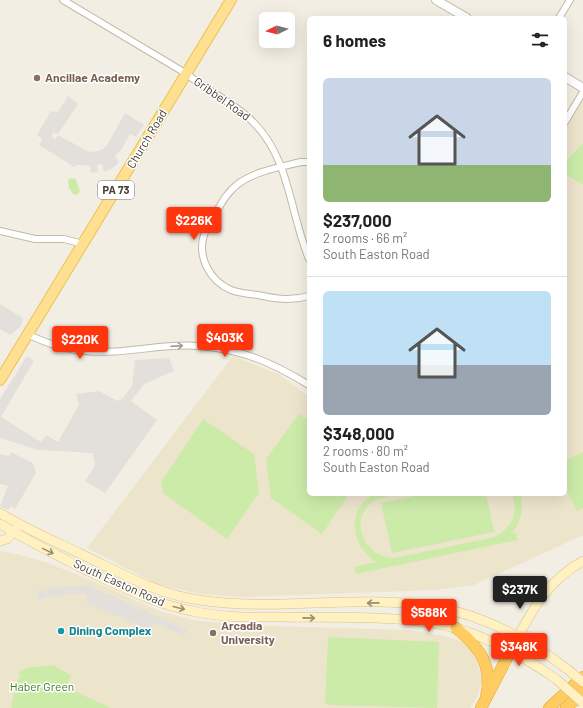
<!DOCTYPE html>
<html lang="en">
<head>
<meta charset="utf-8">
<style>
	:root { --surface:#fff; --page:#f2f2f2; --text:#202124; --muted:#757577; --line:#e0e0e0; --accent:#ff350e }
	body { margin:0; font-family:Barlow,sans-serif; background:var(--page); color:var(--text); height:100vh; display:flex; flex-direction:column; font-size:15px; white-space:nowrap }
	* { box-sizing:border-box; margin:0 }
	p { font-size:13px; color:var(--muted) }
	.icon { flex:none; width:22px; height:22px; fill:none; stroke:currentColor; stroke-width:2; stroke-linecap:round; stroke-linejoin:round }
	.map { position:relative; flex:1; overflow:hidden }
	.side { position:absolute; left:307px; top:16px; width:260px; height:480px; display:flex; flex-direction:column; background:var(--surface); border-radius:6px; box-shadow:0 4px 16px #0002 }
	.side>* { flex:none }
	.needle { width:26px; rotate:264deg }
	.buttons { position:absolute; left:259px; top:12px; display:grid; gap:8px }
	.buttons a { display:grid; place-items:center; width:36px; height:36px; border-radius:6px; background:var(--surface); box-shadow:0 4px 16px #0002; font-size:20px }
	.price { position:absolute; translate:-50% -34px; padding:0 9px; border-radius:4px; background:var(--accent); color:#fff; font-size:13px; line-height:26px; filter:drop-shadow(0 1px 2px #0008) }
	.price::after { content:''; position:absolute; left:50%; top:24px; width:12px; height:9px; margin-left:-6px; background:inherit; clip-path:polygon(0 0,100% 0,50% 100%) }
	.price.current { background:#222; color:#fff }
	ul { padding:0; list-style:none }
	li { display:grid; align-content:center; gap:8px; height:212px; padding:0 16px }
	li+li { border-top:1px solid var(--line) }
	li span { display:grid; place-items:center; height:124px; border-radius:6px; color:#555 }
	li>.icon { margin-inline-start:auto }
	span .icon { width:72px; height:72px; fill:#fffc; stroke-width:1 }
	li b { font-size:17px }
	h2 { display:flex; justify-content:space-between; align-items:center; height:48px; padding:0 16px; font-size:17px }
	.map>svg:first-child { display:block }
</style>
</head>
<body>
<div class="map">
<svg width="583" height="708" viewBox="0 0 583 708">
	<rect width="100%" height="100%" fill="#f3eee3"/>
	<g fill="#ede4cc">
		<polygon points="583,93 583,535 474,585 434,590 243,597 201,594 157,584 87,548 233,356 280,375 309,397 309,494 565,494 565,123"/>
		<polygon points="0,551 17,554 48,563 93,581 159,611 193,620 235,625 410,630 443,636 458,640 470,649 477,661 482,680 477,697 470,708 0,708"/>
	</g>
	<g fill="#cceba9">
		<polygon points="583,143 583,185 565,174 565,162"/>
		<polygon points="71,178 76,179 80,191 77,195 73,194 69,188 68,180"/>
		<polygon points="299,414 309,421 309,494 349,494 322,534 271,498 266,459"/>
		<polygon points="203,419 254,454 259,493 227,539 163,493 161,482"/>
		<polygon points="583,452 583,508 577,511 565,487 565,461"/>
		<path d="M374 494H398C390 496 381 497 374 501 347 519 364 558 395 558L495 537C512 527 519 514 512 494H520C524 508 521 522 512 533H516L517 540 356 574 354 567 376 562C351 546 345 510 374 494Z"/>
		<polygon points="424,494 486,494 494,532 392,553 381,503"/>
		<polygon points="330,637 439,642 437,708 328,705 325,702 328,639"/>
		<polygon points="53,665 71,675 68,681 72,690 111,708 11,708 17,680 20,677 19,672 26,668"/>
	</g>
	<g fill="#e3e0dc">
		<polygon points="68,96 78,104 58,134 53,132 52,137 55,140 58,135 89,152 99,151 106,147 125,113 144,125 136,137 130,134 121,150 115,156 119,162 113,168 104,172 102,164 97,165 98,172 91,173 90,166 77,165 74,167 39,145 42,139 37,135 51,111 58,112"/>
		<polygon points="0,304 23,318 21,326 10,335 0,329"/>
		<polygon points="27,356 34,361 1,417 41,442 46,435 58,442 79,405 76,394 99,391 118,401 123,398 132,386 135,360 169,358 174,371 144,384 131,401 157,420 105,493 85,481 95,466 93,453 38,450 0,438 0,399"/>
		<polygon points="11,452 33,463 36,473 15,509 11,506 8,510 0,506 8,486 0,484 0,454 9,456"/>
		<polygon points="88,585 187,630 184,636 155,623 150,630 86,603 87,593 54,596 38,600 37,591 44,589 45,593 47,594 48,588"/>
	</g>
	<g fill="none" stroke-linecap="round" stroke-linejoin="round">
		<g stroke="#c2b9a8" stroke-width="8">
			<g id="minor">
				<path d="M63 0 187 74C208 92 234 102 253 122 290 158 290 214 309 259"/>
				<polyline points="559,18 570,0"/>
				<polyline points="565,122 583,92"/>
				<path d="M309 162H301C281 167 255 171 238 184 227 192 221 204 214 216 211 222 206 228 204 235 197 257 210 281 231 290 239 293 249 294 258 295 276 299 291 301 309 296"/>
				<polyline points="0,231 35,239 64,239 83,244"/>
				<path d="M27 334C46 343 65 350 85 351 123 355 161 343 198 346 242 349 273 363 309 385"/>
			</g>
		</g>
		<g stroke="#c2b9a8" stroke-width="10">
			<g id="tertiary">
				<polyline points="436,0 467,18"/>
				<polyline points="565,77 583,88"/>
			</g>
		</g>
		<g stroke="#d6c48f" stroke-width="10">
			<g id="secondary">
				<path d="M0 513C26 529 54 541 81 554 119 572 156 594 199 600 276 612 354 594 431 606 481 614 528 639 567 669"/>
				<path d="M0 524C29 541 58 556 88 571 122 587 155 604 192 611 222 618 254 617 285 617 329 618 374 616 418 621 468 626 515 650 556 679"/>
				<polyline points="0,541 7,539 16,529"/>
				<path d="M511 650C530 614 545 582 583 561"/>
			</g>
		</g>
		<g stroke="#ecc159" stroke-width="12">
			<polyline id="primary" points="0,380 231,0"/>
		</g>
		<g stroke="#e8a328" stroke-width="12">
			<g id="motorway">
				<path d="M456 628C481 649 493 665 486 698"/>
				<polyline points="481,708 511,650"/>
				<polyline points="549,708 583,677"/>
				<polyline points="566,708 583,692"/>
			</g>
		</g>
		<use href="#minor" stroke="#fff" stroke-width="6"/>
		<use href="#tertiary" stroke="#fff" stroke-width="8"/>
		<use href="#secondary" stroke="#fff1c1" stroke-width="9"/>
		<use href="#primary" stroke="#ffe090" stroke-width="10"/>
		<use href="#motorway" stroke="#ffcc62" stroke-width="11"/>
		<g stroke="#d6c48f" stroke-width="10" stroke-linecap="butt">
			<g id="secondary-bridge">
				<polyline points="567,669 583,682"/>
				<polyline points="556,679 583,703"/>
			</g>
		</g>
		<use href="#secondary-bridge" stroke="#fff1c1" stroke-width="9"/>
	</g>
	<defs><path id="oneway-shaft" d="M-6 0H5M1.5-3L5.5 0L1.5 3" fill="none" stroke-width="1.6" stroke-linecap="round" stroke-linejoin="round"/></defs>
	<use stroke="#a29e99" href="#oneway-shaft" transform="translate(177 346) rotate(-4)"/>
	<g stroke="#998f73">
		<use href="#oneway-shaft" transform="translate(48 551) rotate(26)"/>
		<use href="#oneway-shaft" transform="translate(373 603) rotate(179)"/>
		<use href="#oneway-shaft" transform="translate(179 608) rotate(14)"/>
		<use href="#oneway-shaft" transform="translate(309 618) rotate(1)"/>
	</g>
	<g fill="#8d6e63" stroke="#fff" stroke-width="1.5">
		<circle cx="37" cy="78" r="4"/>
		<circle cx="213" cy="633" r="4"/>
	</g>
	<circle fill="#0f9aa8" stroke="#fff" stroke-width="1.5" cx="61" cy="631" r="4"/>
	<g text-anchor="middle" stroke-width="3" stroke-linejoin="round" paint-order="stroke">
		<rect fill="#fff" stroke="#7d7870" stroke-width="1" x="98" y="181" width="36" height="18" rx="3"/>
		<g font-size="11" font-weight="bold" fill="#453e33">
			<text x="116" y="194">PA 73</text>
		</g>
		<g font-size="12" font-weight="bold" fill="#785e54" stroke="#fff" text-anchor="start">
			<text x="45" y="82">Ancillae Academy</text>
			<text x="221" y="630">Arcadia<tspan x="221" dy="14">University</tspan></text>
		</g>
		<g font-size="12" fill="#453e33" stroke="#fff">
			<text transform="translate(222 99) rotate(35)" y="4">Gribbel Road</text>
			<text transform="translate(147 139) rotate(-59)" y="4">Church Road</text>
			<text transform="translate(119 583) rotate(24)" y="4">South Easton Road</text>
		</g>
		<g font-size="12" font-weight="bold" fill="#0d838f" stroke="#fff" text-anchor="start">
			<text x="69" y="635">Dining Complex</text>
		</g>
		<g font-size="12" fill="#437b23" stroke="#fff">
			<text x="42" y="691">Haber Green</text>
		</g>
	</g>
</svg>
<div class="buttons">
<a><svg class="needle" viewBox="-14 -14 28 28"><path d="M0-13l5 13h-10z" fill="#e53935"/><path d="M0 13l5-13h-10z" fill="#757577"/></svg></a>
</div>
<b class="price" style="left:194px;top:241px">$226K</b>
<b class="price" style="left:225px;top:358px">$403K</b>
<b class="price" style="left:80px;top:360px">$220K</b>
<b class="price current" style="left:520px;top:610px">$237K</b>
<b class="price" style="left:429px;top:633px">$588K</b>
<b class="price" style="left:519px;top:667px">$348K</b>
<section class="side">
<h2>6 homes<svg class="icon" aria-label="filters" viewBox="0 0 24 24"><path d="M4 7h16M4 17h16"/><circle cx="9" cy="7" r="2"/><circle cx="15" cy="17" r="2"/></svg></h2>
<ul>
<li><span style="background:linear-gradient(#c9d6e8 70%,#8fb573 0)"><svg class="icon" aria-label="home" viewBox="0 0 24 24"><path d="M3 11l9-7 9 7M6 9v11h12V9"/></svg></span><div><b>$237,000</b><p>2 rooms · 66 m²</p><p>South Easton Road</p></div></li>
<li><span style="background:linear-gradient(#bfe0f5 60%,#9aa5b1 0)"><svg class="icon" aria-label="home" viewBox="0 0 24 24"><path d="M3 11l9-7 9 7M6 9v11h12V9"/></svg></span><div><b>$348,000</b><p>2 rooms · 80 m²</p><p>South Easton Road</p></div></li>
</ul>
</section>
</div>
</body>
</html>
